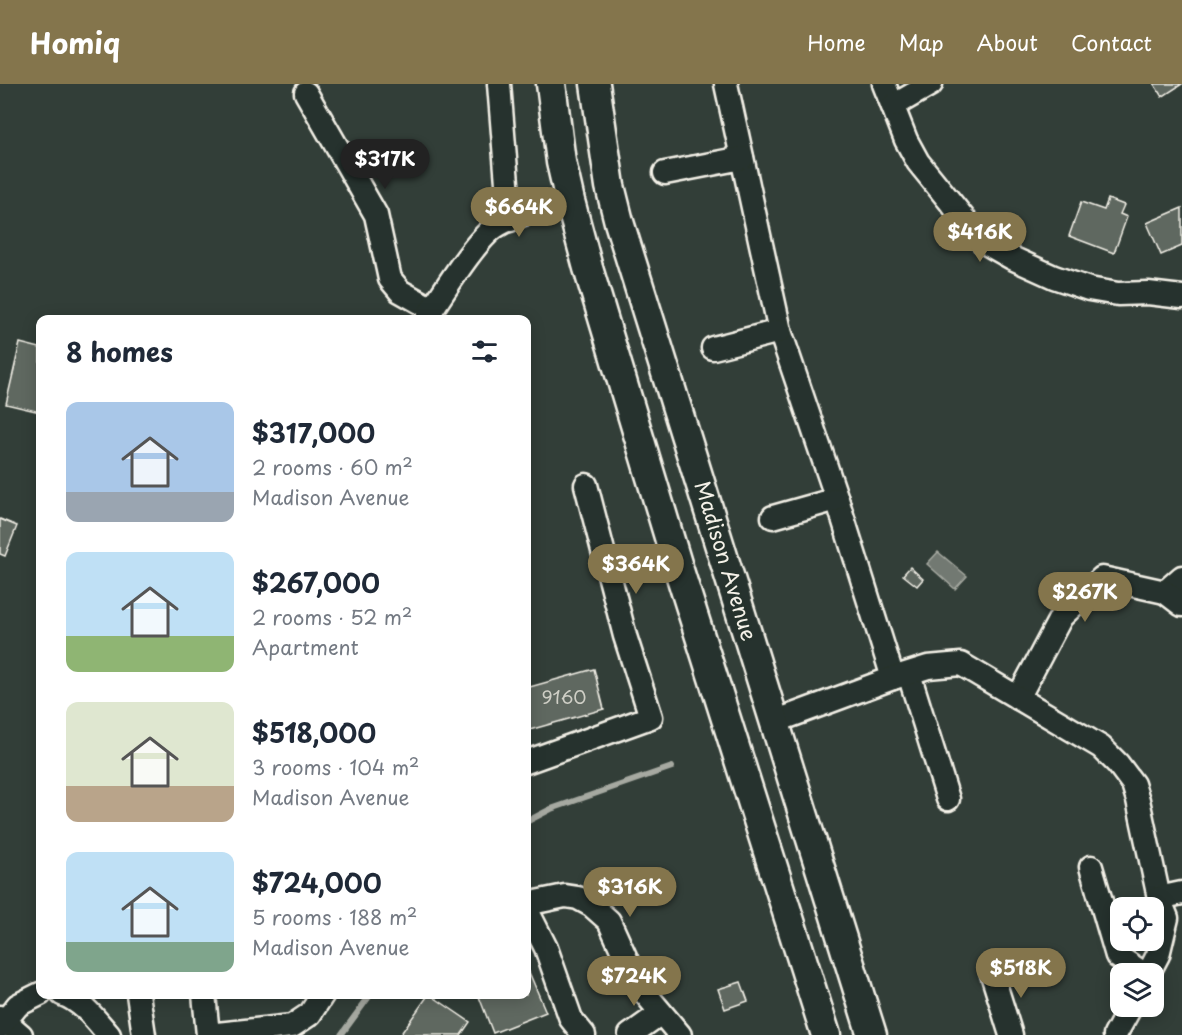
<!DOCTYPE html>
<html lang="en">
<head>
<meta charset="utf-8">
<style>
	:root { --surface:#fff; --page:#f2f2f3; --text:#1f2937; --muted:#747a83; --accent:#84754c }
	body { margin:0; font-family:"Playpen Sans",sans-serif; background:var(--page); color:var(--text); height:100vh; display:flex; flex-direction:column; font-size:22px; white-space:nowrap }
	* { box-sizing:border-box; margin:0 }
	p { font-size:20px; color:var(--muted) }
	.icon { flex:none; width:33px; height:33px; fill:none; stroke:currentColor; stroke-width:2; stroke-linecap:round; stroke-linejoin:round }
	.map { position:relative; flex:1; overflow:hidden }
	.drawer { position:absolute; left:36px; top:231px; width:495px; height:684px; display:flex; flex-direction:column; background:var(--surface); border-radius:12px; box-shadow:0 3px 15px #0003 }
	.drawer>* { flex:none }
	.controls { position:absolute; left:1110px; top:813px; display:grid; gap:12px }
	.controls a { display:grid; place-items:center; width:54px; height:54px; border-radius:12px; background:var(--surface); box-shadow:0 3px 15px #0003; font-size:30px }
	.price { position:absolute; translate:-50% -51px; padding:0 14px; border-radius:21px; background:var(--accent); color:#fff; font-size:20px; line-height:39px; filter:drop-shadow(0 2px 3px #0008) }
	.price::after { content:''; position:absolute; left:50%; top:36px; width:18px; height:14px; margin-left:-9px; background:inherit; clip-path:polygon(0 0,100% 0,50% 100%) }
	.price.active { background:#222; color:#fff }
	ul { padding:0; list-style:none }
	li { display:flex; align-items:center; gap:18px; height:150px; padding:0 30px }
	li span { display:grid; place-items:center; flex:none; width:168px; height:120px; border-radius:12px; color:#555 }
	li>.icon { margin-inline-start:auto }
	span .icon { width:72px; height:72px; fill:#fffc; stroke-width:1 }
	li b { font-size:26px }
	h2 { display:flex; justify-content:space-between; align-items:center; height:72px; padding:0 30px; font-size:26px }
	header { display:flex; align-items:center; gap:36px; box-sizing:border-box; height:84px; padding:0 30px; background:var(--accent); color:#fff }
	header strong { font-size:28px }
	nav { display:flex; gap:33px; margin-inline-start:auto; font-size:21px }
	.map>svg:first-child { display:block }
</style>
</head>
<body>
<header>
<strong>Homiq</strong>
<nav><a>Home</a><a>Map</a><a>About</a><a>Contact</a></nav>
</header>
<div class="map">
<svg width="1182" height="951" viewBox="0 0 1182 951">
	<rect width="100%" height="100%" fill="#323e38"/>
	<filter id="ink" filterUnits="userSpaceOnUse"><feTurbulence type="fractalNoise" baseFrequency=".0167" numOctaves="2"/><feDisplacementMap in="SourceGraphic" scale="12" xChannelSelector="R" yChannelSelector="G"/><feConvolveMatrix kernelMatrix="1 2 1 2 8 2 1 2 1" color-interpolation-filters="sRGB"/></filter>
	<g filter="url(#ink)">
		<polygon fill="#727972" stroke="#a6a9a1" stroke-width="1.5" points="938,468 967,492 955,505 927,480"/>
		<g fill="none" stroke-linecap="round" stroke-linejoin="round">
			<g stroke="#a6a9a1" stroke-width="6">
				<polyline points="526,738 551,725 672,683"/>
				<polyline points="341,951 371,910"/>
			</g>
		</g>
		<g fill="#5f6861" stroke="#f4f1e8" stroke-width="1.5">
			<polygon points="1154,0 1182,0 1162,13"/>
			<polygon points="1108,115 1124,121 1120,130 1127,133 1114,169 1069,152 1081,118 1104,126"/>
			<polygon points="1182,124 1182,162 1161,171 1147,139"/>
			<polygon points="20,259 40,264 40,328 6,320"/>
			<polygon points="0,435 17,442 5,472 0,470"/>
			<polygon points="910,483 923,495 917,502 903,491"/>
			<polygon points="594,585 604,625 526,647 526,604"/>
			<polygon points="526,881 546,928 493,949 478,910 526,910"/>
			<polygon points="741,898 748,917 725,925 718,905"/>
			<polygon points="429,910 470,938 461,951 400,951"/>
		</g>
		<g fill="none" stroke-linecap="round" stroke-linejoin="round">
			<g stroke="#f4f1e8" stroke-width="27">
				<g id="minor">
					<polyline points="499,0 510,136"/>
					<polyline points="726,0 780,247 837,415 893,594"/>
					<polyline points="884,0 906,56 918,78 982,157 1012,174 1054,193 1089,205 1118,210 1148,209 1182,213"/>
					<polyline points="306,9 376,131 390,195 400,207 432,225"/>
					<polyline points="893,22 931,0"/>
					<polyline points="665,89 742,74"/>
					<path d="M427 236 432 225C447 203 475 157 495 143 514 130 547 124 570 117"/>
					<polyline points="713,264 780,247"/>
					<polyline points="773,433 837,415"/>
					<polyline points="1165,508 1182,493"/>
					<polyline points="909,590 948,715"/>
					<polyline points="1018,614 1061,533 1102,494 1165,508 1182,521"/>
					<polyline points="774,638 893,594 928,583 961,580 1101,663 1118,680 1133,700 1138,716 1159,814 1167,834 1158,871 1148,890"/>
					<polyline points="526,678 651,633 625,552 586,401"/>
					<polyline points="1091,783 1117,872 1144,890"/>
					<polyline points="1159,814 1182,809"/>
					<polyline points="526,820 565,812 578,814 591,821 609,837 638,901 680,951"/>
					<polyline points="526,824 546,864 571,935 584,951"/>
					<polyline points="992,890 1011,951"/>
					<path d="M62 910C82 917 96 936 109 951"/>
					<polyline points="138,910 144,951"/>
					<polyline points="204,910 208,951 292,942 310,930 323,910"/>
					<polyline points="0,933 21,951"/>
					<polyline points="0,943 18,921 40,910"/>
					<polyline points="630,951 661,929"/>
					<polyline points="1115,951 1131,922"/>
				</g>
			</g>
			<g stroke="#f4f1e8" stroke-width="33">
				<g id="major">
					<polyline points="551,0 561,78 570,117 588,184 678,483 826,951"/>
					<polyline points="595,0 610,102 619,138 872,951"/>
				</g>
			</g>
			<use href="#minor" stroke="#26332d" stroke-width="22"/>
			<use href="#major" stroke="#26332d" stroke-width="28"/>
		</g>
	</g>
	<g text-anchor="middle" stroke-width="4.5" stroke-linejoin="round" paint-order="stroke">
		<g font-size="18" fill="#cfcfc6">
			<text x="564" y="620">9160</text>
		</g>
		<g font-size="21" fill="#f4f1e8" stroke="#26332d">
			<text transform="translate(725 477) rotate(73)" y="7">Madison Avenue</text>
		</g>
	</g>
</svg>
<div class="controls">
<a><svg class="icon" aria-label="locate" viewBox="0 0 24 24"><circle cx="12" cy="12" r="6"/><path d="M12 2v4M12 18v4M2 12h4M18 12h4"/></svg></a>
<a><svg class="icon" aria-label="layers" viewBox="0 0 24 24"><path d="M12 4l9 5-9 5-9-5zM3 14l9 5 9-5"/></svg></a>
</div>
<b class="price active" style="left:385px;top:106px">$317K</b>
<b class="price" style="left:519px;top:154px">$664K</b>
<b class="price" style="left:980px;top:179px">$416K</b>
<b class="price" style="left:636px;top:511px">$364K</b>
<b class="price" style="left:1085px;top:539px">$267K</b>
<b class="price" style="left:630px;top:834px">$316K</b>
<b class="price" style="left:1021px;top:915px">$518K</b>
<b class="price" style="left:634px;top:923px">$724K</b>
<section class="drawer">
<h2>8 homes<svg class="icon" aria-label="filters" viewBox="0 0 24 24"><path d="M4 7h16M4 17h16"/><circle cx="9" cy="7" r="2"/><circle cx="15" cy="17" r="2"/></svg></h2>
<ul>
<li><span style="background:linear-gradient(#a9c7e8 75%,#9aa5b1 0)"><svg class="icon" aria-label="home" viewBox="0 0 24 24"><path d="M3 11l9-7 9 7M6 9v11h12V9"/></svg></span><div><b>$317,000</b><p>2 rooms · 60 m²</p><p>Madison Avenue</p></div></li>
<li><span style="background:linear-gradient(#bfe0f5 70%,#8fb573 0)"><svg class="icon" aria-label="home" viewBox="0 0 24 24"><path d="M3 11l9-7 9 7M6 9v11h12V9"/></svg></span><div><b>$267,000</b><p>2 rooms · 52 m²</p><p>Apartment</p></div></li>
<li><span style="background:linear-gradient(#dfe7d0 70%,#b9a48a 0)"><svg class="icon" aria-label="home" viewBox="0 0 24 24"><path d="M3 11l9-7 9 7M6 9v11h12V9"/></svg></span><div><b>$518,000</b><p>3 rooms · 104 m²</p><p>Madison Avenue</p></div></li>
<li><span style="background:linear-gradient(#bfe0f5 75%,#7fa58c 0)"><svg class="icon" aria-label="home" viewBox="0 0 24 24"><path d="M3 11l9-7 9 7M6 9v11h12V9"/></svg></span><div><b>$724,000</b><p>5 rooms · 188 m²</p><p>Madison Avenue</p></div></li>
</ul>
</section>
</div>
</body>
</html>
